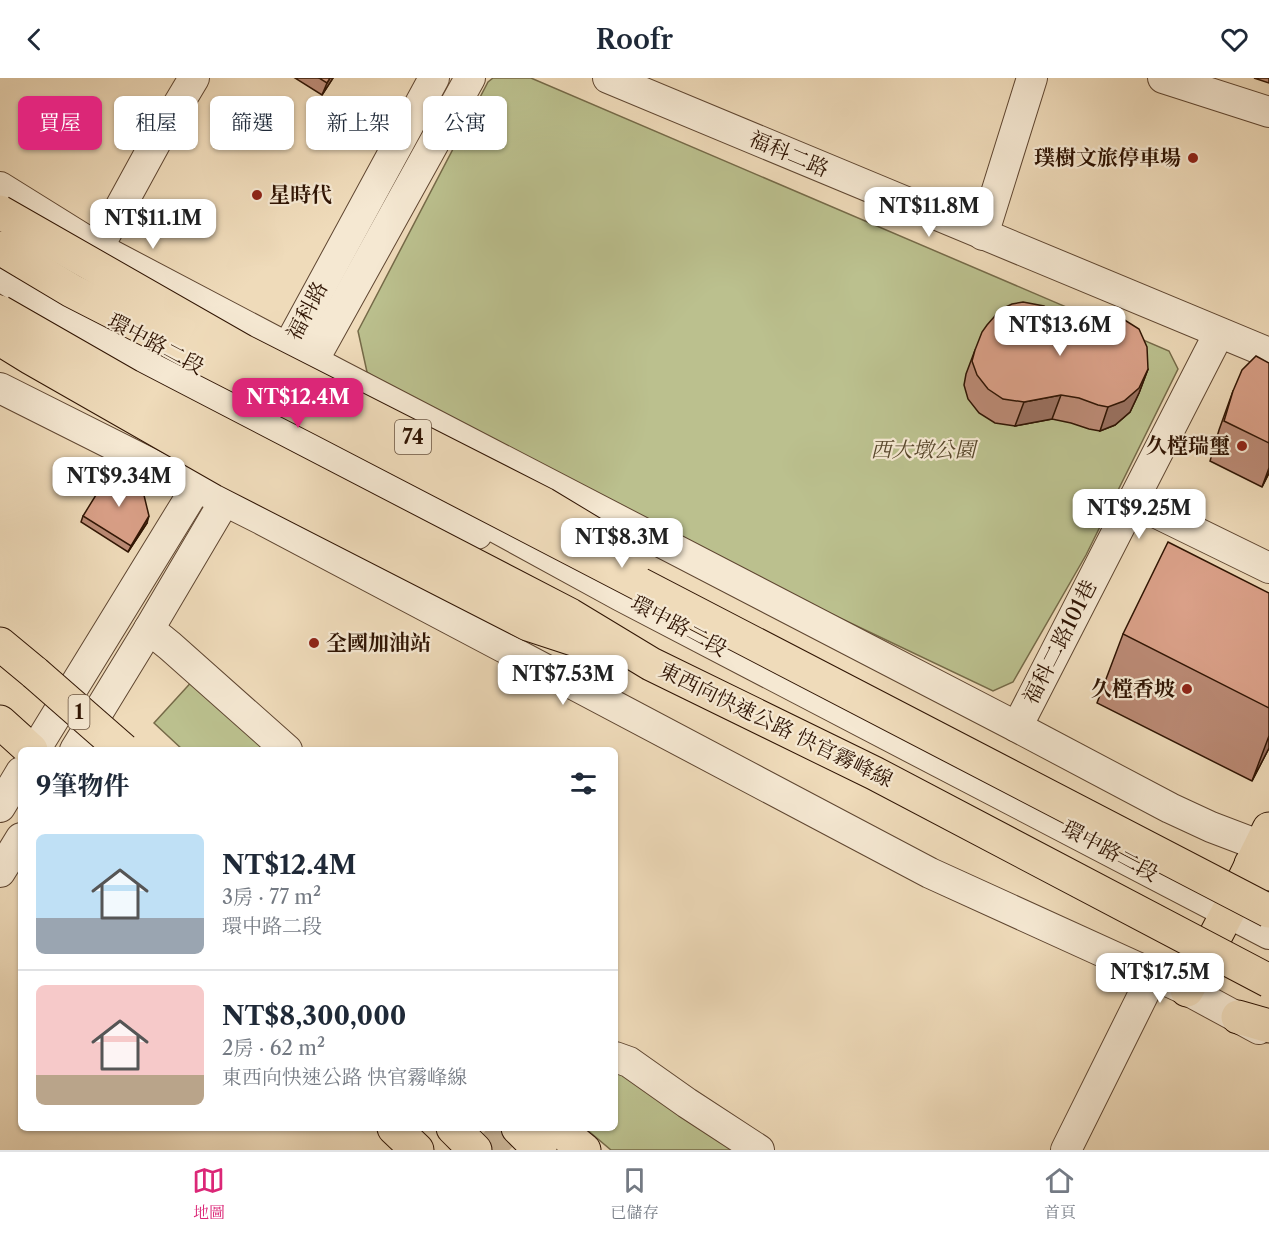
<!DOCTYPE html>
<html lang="zh-TW">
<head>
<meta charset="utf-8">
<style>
	:root { --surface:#fff; --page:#f6f6f7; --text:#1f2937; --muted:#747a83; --line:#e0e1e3; --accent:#db2777 }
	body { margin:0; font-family:"Libre Caslon Text","Noto Serif TC",serif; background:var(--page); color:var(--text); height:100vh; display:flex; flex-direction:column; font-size:22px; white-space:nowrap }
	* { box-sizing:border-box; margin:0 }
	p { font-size:20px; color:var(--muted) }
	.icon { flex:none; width:33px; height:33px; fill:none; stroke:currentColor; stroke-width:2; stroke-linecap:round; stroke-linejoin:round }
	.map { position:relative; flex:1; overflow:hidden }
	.panel { position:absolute; left:18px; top:669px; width:600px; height:384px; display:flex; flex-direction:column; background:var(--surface); border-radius:9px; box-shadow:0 2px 4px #0004 }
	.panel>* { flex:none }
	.guide { position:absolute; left:18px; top:18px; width:600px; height:54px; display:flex; gap:12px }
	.price { position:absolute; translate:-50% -51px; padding:0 14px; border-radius:12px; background:#fff; color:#222; font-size:20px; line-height:39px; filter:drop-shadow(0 2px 3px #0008) }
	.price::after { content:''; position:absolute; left:50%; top:36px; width:18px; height:14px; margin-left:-9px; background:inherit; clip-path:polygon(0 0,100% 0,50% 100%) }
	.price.active { background:var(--accent); color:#fff }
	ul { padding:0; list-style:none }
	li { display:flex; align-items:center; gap:18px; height:150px; padding:0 18px }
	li+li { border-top:2px solid var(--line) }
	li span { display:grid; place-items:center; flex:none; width:168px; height:120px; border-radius:9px; color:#555 }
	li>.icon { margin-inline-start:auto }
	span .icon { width:72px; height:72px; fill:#fffc; stroke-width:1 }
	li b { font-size:26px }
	h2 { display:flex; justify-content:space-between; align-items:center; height:72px; padding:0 18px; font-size:26px }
	.tag { padding:0 21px; border-radius:9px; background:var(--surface); box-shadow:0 2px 4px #0004; font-size:21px; line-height:54px }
	.tag.active { background:var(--accent); color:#fff }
	header { display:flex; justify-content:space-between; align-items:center; height:78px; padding:0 18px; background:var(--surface); font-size:27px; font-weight:600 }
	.tabs { display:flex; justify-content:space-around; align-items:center; height:84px; border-top:2px solid var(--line); background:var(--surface); font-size:16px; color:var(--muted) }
	.tabs a { display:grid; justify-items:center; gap:3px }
	.tabs .active { color:var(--accent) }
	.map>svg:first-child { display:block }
</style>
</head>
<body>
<header><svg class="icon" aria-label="back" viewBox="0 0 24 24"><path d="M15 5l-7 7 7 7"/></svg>Roofr<svg class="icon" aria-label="heart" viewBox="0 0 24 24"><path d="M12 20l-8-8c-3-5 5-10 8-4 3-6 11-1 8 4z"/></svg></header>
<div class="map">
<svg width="1269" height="1072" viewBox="0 0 1269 1072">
	<rect width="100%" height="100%" fill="#efdbba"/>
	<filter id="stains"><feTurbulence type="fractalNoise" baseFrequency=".00333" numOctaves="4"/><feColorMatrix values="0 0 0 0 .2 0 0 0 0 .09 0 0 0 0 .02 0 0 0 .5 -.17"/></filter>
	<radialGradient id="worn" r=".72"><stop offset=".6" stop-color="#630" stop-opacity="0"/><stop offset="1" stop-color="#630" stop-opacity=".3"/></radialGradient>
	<g fill="#bbc08e" stroke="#756a48" stroke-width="1.5">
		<polygon points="493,0 531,0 1169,273 1178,291 1086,477 1013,604 993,613 798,520 391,310 367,294 358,253 488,4"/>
		<polygon points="196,599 279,672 183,672 154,645"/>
		<polygon points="615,995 623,997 744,1072 611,1072 585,1050 615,1050"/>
	</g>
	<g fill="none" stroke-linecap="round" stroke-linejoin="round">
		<polyline stroke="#c9b395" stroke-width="30" stroke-dasharray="30 15" stroke-linecap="butt" points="487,1072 511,1050"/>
		<g stroke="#5f4631" stroke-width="32">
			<g id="minor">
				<polyline points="608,0 1269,275"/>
				<polyline points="1163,0 1269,34"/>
				<polyline points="0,109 98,170 339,297 1017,649 1170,730 1211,749 1269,771"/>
				<polyline points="983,157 1032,0"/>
				<polyline points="98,170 157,62 194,0"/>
				<polyline points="0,198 62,236 245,334 272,347 477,456"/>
				<polyline points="278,284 288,269 434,0"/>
				<polyline points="303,298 313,283 470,0"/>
				<polyline points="0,310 261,441 930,795 1187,912 1259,951"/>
				<polyline points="1132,423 1269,490"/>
				<polyline points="462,431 621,518 1269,856"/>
				<polyline points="149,551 170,568 287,672"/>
				<polyline points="1017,649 1219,255"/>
				<polyline points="35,672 207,392"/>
				<polyline points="75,672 149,551 234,407"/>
				<polyline points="0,729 21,694"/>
				<polyline points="0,794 21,760"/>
				<polyline points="615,979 629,984 687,1025 759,1072"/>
				<polyline points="1066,1072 1153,897"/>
			</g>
		</g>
		<g stroke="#2f1403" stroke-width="35">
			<polyline id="major" points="1187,912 1228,834 1269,751"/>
		</g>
		<g stroke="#2f1403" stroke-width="35">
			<g id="highway">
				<polyline points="0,566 35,595"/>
				<polyline points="0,644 31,672"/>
				<polyline points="1251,786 1269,796"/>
				<polyline points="1238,939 1269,948"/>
				<polyline points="394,1050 417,1072"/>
				<polyline points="453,1050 475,1072"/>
				<polyline points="518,1050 540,1072"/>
				<polyline points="557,1050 584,1072"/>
			</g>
		</g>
		<use href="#minor" stroke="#f5e8d2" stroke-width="30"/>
		<use href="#major" stroke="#efdbba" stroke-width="33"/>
		<use href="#highway" stroke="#efdbba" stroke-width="33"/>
		<g stroke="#2f1403" stroke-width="35" stroke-linecap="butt">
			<g id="highway-bridge">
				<polyline points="0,134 243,273 544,426 635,481"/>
				<polyline points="0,170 72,213 324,342 1269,833"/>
				<polyline points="0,234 129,308 570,537 651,586 874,695 1269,903"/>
				<polyline points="0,261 31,280 229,393 528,546 595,568"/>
				<polyline points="35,595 123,672"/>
			</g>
		</g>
		<use href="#highway-bridge" stroke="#efdbba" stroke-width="33"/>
	</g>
	<g fill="#bb8a75" stroke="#2f1403" stroke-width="1.5">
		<polygon points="295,0 333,0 322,17"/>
		<polygon points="1254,0 1269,0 1269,5"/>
		<polygon points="1067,244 1148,291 1139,315 1130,334 1115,347 1100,353 1089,351 1071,345 1052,341 1015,348 995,345 979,335 968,321 964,307 966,296 975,272"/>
		<polygon points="1269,285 1269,395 1262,409 1210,383 1219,352 1233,313"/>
		<polygon points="83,438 147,445 128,474 81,444"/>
		<polygon points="1269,515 1269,670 1252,703 1097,625 1123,556"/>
	</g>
	<g fill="#99705f" stroke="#2f1403" stroke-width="1.5">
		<polygon points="330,0 333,0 322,17 327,5"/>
		<polygon points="1148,291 1139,315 1130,334 1115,347 1100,353 1108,329"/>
		<polygon points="1061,317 1052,341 1015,348 1024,324"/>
		<polygon points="1269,390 1269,395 1262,409"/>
		<polygon points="149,438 147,445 128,474 131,468"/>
		<polygon points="1269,658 1269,670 1252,703"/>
	</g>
	<g fill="#daa088" stroke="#2f1403" stroke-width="1.5">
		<polygon points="319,0 330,0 327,5"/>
		<polygon points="1023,224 1044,228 1067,244 1079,246 1099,239 1113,237 1123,241 1139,251 1147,269 1148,291 1139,310 1124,323 1108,329 1098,327 1079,320 1061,317 1024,324 1003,321 988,311 977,297 972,283 975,272 982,254 987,247 1001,231 1012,226"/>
		<polygon points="1256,278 1269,285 1269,365 1224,343 1233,313 1242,292"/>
		<polygon points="112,391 142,409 149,438 131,468 83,438"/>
		<polygon points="1168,464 1269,515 1269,630 1123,556"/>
	</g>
	<g fill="#8f2418" stroke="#f5e8d2" stroke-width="2">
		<circle cx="1193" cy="80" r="6"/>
		<circle cx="257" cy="117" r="6"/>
		<circle cx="1242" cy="368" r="6"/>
		<circle cx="314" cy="565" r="6"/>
		<circle cx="1187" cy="611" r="6"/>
	</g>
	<g text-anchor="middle" stroke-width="4.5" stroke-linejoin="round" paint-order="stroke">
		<g fill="#f5e8d2" stroke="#6a5441" stroke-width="1.5">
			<rect x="395" y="342" width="36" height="34" rx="4.5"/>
			<rect x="68.5" y="617" width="21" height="34" rx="4.5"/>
		</g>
		<g font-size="20" font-weight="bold" fill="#2f1403">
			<text x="413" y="366">74</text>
			<text x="79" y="641">1</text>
		</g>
		<g font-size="21" fill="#2f1403" stroke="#f5e8d2">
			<text transform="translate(789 76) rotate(23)" y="7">福科二路</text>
			<text transform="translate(307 233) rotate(-62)" y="7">福科路</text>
			<text transform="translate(156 266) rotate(28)" y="7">環中路二段</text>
			<text transform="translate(679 548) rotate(28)" y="7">環中路二段</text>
			<text transform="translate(1060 564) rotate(-63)" y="7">福科二路101巷</text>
			<text transform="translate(776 647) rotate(26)" y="7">東西向快速公路 快官霧峰線</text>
			<text transform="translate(1110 773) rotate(28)" y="7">環中路二段</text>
		</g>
		<g font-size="21" font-weight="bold" fill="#2f1403" stroke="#f5e8d2" text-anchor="end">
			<text x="1181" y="87">璞樹文旅停車場</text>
			<text x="269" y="124" text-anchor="start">星時代</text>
			<text x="1230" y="375">久樘瑞璽</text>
			<text x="326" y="572" text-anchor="start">全國加油站</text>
			<text x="1175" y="618">久樘香坡</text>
		</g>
		<g font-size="21" font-style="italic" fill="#59482d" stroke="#f5e8d2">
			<text x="923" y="379">西大墩公園</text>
		</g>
	</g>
	<rect width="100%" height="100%" filter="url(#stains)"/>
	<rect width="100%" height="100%" fill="url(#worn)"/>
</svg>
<b class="price" style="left:929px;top:160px">NT$11.8M</b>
<b class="price" style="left:153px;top:172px">NT$11.1M</b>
<b class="price" style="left:1060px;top:279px">NT$13.6M</b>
<b class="price active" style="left:298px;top:351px">NT$12.4M</b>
<b class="price" style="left:119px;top:430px">NT$9.34M</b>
<b class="price" style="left:1139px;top:462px">NT$9.25M</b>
<b class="price" style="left:622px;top:491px">NT$8.3M</b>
<b class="price" style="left:563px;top:628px">NT$7.53M</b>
<b class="price" style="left:1160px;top:926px">NT$17.5M</b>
<div class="guide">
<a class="tag active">買屋</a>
<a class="tag">租屋</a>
<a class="tag">篩選</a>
<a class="tag">新上架</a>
<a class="tag">公寓</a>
</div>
<section class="panel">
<h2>9筆物件<svg class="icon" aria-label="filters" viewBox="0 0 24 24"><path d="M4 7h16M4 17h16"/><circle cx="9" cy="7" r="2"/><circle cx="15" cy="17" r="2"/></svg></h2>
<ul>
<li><span style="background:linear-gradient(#bfe0f5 70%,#9aa5b1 0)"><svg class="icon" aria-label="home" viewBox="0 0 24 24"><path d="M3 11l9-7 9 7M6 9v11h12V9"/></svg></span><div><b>NT$12.4M</b><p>3房 · 77 m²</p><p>環中路二段</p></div></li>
<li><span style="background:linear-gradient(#f6c9c9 75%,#b9a48a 0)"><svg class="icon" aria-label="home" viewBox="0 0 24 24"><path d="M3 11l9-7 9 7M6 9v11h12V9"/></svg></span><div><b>NT$8,300,000</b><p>2房 · 62 m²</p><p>東西向快速公路 快官霧峰線</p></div></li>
</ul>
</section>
</div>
<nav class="tabs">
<a class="active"><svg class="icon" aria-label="map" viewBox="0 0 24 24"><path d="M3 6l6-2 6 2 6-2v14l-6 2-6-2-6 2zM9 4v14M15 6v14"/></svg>地圖</a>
<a><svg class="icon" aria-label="saved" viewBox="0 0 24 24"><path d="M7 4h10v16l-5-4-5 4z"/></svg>已儲存</a>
<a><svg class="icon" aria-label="home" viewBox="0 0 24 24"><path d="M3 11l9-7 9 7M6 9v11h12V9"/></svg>首頁</a>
</nav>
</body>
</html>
